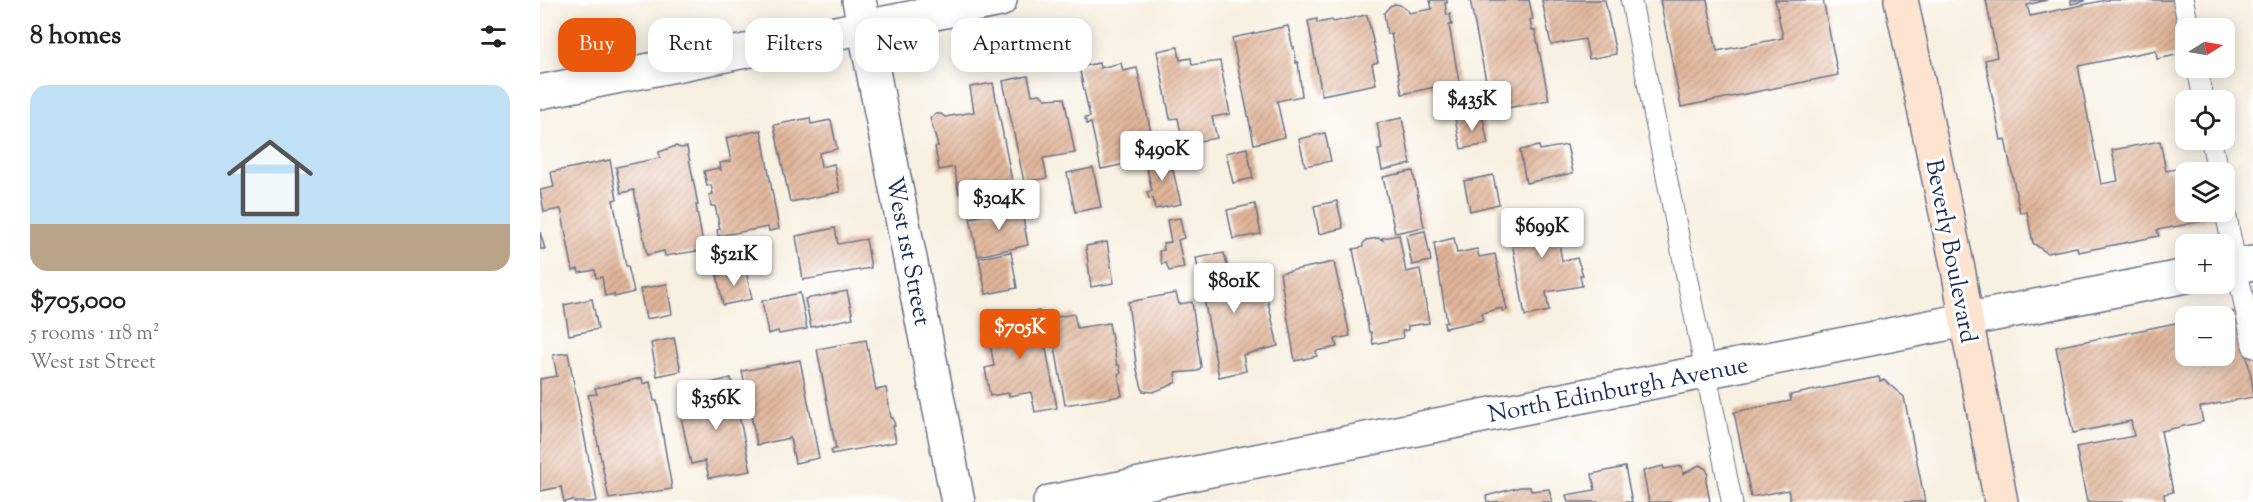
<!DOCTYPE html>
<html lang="en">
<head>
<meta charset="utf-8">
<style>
	:root { --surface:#fff; --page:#f6f6f6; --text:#222; --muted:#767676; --accent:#ea580c }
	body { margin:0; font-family:"Sorts Mill Goudy",serif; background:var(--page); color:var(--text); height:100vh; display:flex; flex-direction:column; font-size:22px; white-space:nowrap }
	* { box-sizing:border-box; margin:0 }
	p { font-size:20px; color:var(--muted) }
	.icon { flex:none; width:33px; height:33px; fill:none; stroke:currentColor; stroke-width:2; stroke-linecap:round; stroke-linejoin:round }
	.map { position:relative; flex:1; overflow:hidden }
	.sheet { display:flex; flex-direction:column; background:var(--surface); width:540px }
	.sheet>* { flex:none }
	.guide { position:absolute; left:18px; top:18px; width:570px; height:54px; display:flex; gap:12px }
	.needle { width:39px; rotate:79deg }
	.tools { position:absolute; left:1635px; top:18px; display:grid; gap:12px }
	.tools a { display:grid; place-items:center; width:60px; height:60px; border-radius:12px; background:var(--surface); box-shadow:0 3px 15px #0003; font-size:30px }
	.price { position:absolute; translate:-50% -51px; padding:0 14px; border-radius:6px; background:#fff; color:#222; font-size:20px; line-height:39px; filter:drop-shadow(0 2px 3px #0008) }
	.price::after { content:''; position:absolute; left:50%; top:36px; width:18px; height:14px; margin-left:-9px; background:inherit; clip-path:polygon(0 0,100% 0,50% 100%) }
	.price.active { background:var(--accent); color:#fff }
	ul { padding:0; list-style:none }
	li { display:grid; align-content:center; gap:12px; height:318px; padding:0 30px }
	li span { display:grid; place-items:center; height:186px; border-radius:18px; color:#555 }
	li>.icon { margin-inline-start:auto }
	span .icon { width:108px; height:108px; fill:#fffc; stroke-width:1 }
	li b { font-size:26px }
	h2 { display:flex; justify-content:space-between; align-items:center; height:72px; padding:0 30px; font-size:26px }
	.tag { padding:0 21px; border-radius:18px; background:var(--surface); box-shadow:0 3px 15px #0003; font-size:21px; line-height:54px }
	.tag.active { background:var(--accent); color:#fff }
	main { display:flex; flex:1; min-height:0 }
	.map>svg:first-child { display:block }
</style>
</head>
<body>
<main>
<section class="sheet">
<h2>8 homes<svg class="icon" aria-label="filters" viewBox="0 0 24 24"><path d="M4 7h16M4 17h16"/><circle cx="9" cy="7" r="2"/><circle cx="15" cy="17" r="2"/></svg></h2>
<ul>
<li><span style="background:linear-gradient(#bfe0f5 75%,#b9a48a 0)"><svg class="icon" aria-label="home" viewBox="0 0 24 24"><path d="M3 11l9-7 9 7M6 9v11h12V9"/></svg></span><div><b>$705,000</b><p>5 rooms · 118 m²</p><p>West 1st Street</p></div></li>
</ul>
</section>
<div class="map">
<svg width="1713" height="502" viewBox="0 0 1713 502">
	<defs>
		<pattern id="building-hatch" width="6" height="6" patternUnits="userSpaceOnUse" patternTransform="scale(1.5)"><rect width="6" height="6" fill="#e2b69a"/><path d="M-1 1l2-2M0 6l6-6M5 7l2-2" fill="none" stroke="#b69481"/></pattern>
	</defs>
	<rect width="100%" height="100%" fill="#fff"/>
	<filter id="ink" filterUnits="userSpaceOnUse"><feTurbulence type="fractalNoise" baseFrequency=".0167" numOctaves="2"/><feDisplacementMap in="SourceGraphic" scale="12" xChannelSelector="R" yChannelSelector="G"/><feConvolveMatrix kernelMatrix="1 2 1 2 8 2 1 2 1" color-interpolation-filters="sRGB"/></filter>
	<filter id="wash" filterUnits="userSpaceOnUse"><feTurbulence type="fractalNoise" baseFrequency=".008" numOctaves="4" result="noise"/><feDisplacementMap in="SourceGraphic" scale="24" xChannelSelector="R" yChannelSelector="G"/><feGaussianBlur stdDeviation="1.35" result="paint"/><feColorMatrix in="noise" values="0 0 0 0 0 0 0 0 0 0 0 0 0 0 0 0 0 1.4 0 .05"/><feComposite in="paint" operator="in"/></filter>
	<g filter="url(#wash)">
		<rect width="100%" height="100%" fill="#f8f0e0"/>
		<g id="blocks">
			<g fill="url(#building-hatch)">
				<polygon points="890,0 907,0 907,3 905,3 907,15 910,14 912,25 909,25 919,82 862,94 851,33 847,34 844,13 850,6 855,4 860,5 868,11 869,13 892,9"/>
				<polygon points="930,0 989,0 993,19 990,20 992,30 995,30 1009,100 952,111"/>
				<polygon points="1002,0 1065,0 1076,54 1049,59 1045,39 1011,45"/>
				<polygon points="1120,0 1167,0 1177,51 1243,38 1235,0 1283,0 1298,75 1141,107"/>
				<polygon points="1446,0 1507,0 1487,5 1490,16 1566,0 1636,0 1646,53 1617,59 1616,50 1538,66 1561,184 1578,181 1572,150 1620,141 1626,171 1669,163 1671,172 1646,172 1646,212 1678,212 1679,218 1617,230 1619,236 1538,252 1537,247 1507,253 1493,243 1487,212 1480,213 1465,139 1461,140 1445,60 1457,57"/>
				<polygon points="1531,0 1545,0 1545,1 1531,4"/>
				<polygon points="827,15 838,62 832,64 836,84 782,95 768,21 777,19 777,23 792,20 793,22"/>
				<polygon points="748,26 753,48 754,47 756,63 758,62 762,96 737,101 745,137 714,144 692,38"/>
				<polygon points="638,47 640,60 651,58 652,65 680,61 690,114 672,117 677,138 643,144 638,118 630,119 617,51"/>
				<polygon points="559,63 560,68 581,63 583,71 597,68 613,142 612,146 594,150 593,147 582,149 586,164 561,169 551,123 547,124 545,118 550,117 539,67"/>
				<polygon points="488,76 492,95 500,94 505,99 524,98 535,153 503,158 507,178 484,182 463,81"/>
				<polygon points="453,83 472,181 460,184 463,199 437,205 434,190 419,193 414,167 399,170 395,147 398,146 390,118 396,114 401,114 405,117 434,112 430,87"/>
				<polygon points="942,114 948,144 921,149 915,119"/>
				<polygon points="270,118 271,124 291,120 297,149 279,153 281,167 294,164 300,192 250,202 234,125"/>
				<polygon points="862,118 871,164 842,170 838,150 842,149 837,123"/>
				<polygon points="221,130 239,229 229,231 228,227 178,236 177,230 180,229 175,206 171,206 169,195 173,194 171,185 167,186 164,171 179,168 181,170 180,163 191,161 186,138"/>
				<polygon points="785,133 791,161 765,166 759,139"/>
				<polygon points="1027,145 1033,173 986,183 980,150 999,146 1000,150"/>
				<polygon points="136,146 140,148 147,147 158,205 156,205 164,250 125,256 124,251 107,255 94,190 81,193 76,167 120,158 119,152"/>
				<polygon points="707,148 713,178 693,183 686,153"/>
				<polygon points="629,154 641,204 615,209 613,198 609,199 607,192 612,191 605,160"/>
				<polygon points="70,160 77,199 73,200 86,266 88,266 94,292 74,297 74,294 65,296 62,277 56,278 55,270 39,273 38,269 33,271 21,209 4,212 0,190 14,187 11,172"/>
				<polygon points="553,168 561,207 535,212 527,173"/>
				<polygon points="873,171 884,227 855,233 843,177"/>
				<polygon points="953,175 959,204 930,211 924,181"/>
				<polygon points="797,201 803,228 779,234 774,206"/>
				<polygon points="715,204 721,234 693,239 687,210"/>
				<polygon points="481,207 488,245 438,256 430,218"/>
				<polygon points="1027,213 1032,240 1019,242 1022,261 1037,258 1043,275 1040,275 1042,286 1006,292 1009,311 985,316 972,242 970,242 965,220 990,215 991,220"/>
				<polygon points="640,218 644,238 638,240 644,268 629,271 626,263 622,264 619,251 624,250 623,243 631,242 627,220"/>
				<polygon points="295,228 298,244 326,239 331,268 263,280 256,236"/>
				<polygon points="885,231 891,261 872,265 866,235"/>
				<polygon points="0,232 5,249 0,249"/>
				<polygon points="859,235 866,272 880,269 889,323 868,326 868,330 862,331 863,338 833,344 831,332 829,332 813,249 823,247 823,244 826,240 838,238 843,240 842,238"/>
				<polygon points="914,238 917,253 937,249 939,257 955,254 967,310 962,311 962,308 942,313 943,320 905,328 904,323 907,322 894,243"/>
				<polygon points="567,242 574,283 551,287 546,246"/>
				<polygon points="471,252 477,288 446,294 439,258"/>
				<polygon points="684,253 689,273 708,269 713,292 725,289 738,346 703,355 706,371 679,377 656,258"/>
				<polygon points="794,262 810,336 795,339 797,347 776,351 777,356 755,361 740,273"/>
				<polygon points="206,270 212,299 183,305 177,275"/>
				<polygon points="127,284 132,314 106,319 100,289"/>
				<polygon points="307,291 313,318 271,327 265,299"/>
				<polygon points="260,293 267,329 239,334 238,331 228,334 222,301"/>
				<polygon points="636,293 639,304 652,302 661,367 658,371 635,373 636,382 629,386 613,392 603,391 597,370 588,302"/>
				<polygon points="52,299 58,329 29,335 24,305"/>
				<polygon points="499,311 517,408 495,412 491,392 469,396 469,393 450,396 445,368 454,366 446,321"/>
				<polygon points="1698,311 1713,387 1713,397 1660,407 1663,422 1621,431 1633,492 1624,494 1625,502 1547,502 1536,447 1594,436 1591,421 1533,433 1516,347 1646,321 1646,356 1684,356 1684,316 1673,315"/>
				<polygon points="534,314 537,328 569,323 577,365 579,365 581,373 578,374 582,396 525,405 510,318"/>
				<polygon points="134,338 141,371 117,376 111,343"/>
				<polygon points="326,340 336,390 346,388 351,418 353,418 355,426 353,426 356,442 292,454 291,450 296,449 277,349"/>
				<polygon points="28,353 57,501 50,502 34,502 33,500 24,502 21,487 0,491 0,379 17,376 13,355"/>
				<polygon points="260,360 279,458 255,463 250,438 217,445 202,371"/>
				<polygon points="1339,377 1340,381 1344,380 1364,397 1385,502 1251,502 1248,490 1211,497 1194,412 1251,401 1250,395"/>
				<polygon points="102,378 103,384 110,382 114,401 117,401 132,489 69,499 48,395 57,394 55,388"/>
				<polygon points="191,378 211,471 169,478 165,461 151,464 141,417 142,417 141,412 150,410 151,414 160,413 154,387"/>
				<polygon points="1159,465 1166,469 1168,473 1166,481 1170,502 1109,502 1103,471 1123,466 1124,469 1142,466 1143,474"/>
				<polygon points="1085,467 1092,502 1028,502 1026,495 1055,490 1052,474"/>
				<polygon points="980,487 990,487 991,491 1009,489 1012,502 947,502 946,496"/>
			</g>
		</g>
	</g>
	<g filter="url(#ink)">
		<use href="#blocks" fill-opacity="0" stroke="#68738c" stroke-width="1.5"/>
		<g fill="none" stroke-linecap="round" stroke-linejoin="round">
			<g stroke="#68738c" stroke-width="22">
				<g id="service">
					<polyline points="1091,0 1192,502"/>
					<polyline points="1643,0 1649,28"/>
					<polyline points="1657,68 1664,100"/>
					<polyline points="1671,140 1678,172"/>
					<polyline points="1684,205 1713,347"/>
				</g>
			</g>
			<g stroke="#68738c" stroke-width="36">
				<g id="minor">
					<polyline points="319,0 418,502"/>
					<polyline points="0,92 460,0"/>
					<polyline points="1684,269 1713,263"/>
					<polyline points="510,502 1646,276"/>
				</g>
			</g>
			<g stroke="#68738c" stroke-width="36">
				<polyline id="secondary" points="1361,0 1419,274 1426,319 1461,502"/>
			</g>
			<use href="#service" stroke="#fff" stroke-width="20"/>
			<use href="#minor" stroke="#fff" stroke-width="33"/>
			<use href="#secondary" stroke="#fde4d1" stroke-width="33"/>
		</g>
	</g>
	<g text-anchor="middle" stroke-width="6" stroke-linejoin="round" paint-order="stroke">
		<g font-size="24" fill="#1b2f5e" stroke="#fff">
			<text transform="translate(369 251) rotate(79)" y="8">West 1st Street</text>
			<text transform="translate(1412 251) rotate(79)" y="8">Beverly Boulevard</text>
			<text transform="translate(1078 389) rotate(-11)" y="8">North Edinburgh Avenue</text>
		</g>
	</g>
</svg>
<div class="tools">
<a><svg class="needle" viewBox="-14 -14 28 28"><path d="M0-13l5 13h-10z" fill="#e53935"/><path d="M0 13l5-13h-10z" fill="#767676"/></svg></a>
<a><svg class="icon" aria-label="locate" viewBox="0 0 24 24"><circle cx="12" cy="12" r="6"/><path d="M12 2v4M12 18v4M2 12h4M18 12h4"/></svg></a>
<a><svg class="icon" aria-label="layers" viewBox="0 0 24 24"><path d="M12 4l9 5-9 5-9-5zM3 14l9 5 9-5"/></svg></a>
<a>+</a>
<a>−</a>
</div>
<b class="price" style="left:932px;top:132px">$435K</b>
<b class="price" style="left:622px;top:182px">$490K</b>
<b class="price" style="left:459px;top:231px">$304K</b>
<b class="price" style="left:1002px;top:259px">$699K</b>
<b class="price" style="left:194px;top:287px">$521K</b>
<b class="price" style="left:694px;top:314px">$801K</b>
<b class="price active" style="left:480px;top:360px">$705K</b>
<b class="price" style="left:176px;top:431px">$356K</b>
<div class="guide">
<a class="tag active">Buy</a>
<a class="tag">Rent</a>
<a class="tag">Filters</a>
<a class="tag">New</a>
<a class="tag">Apartment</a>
</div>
</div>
</main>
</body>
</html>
